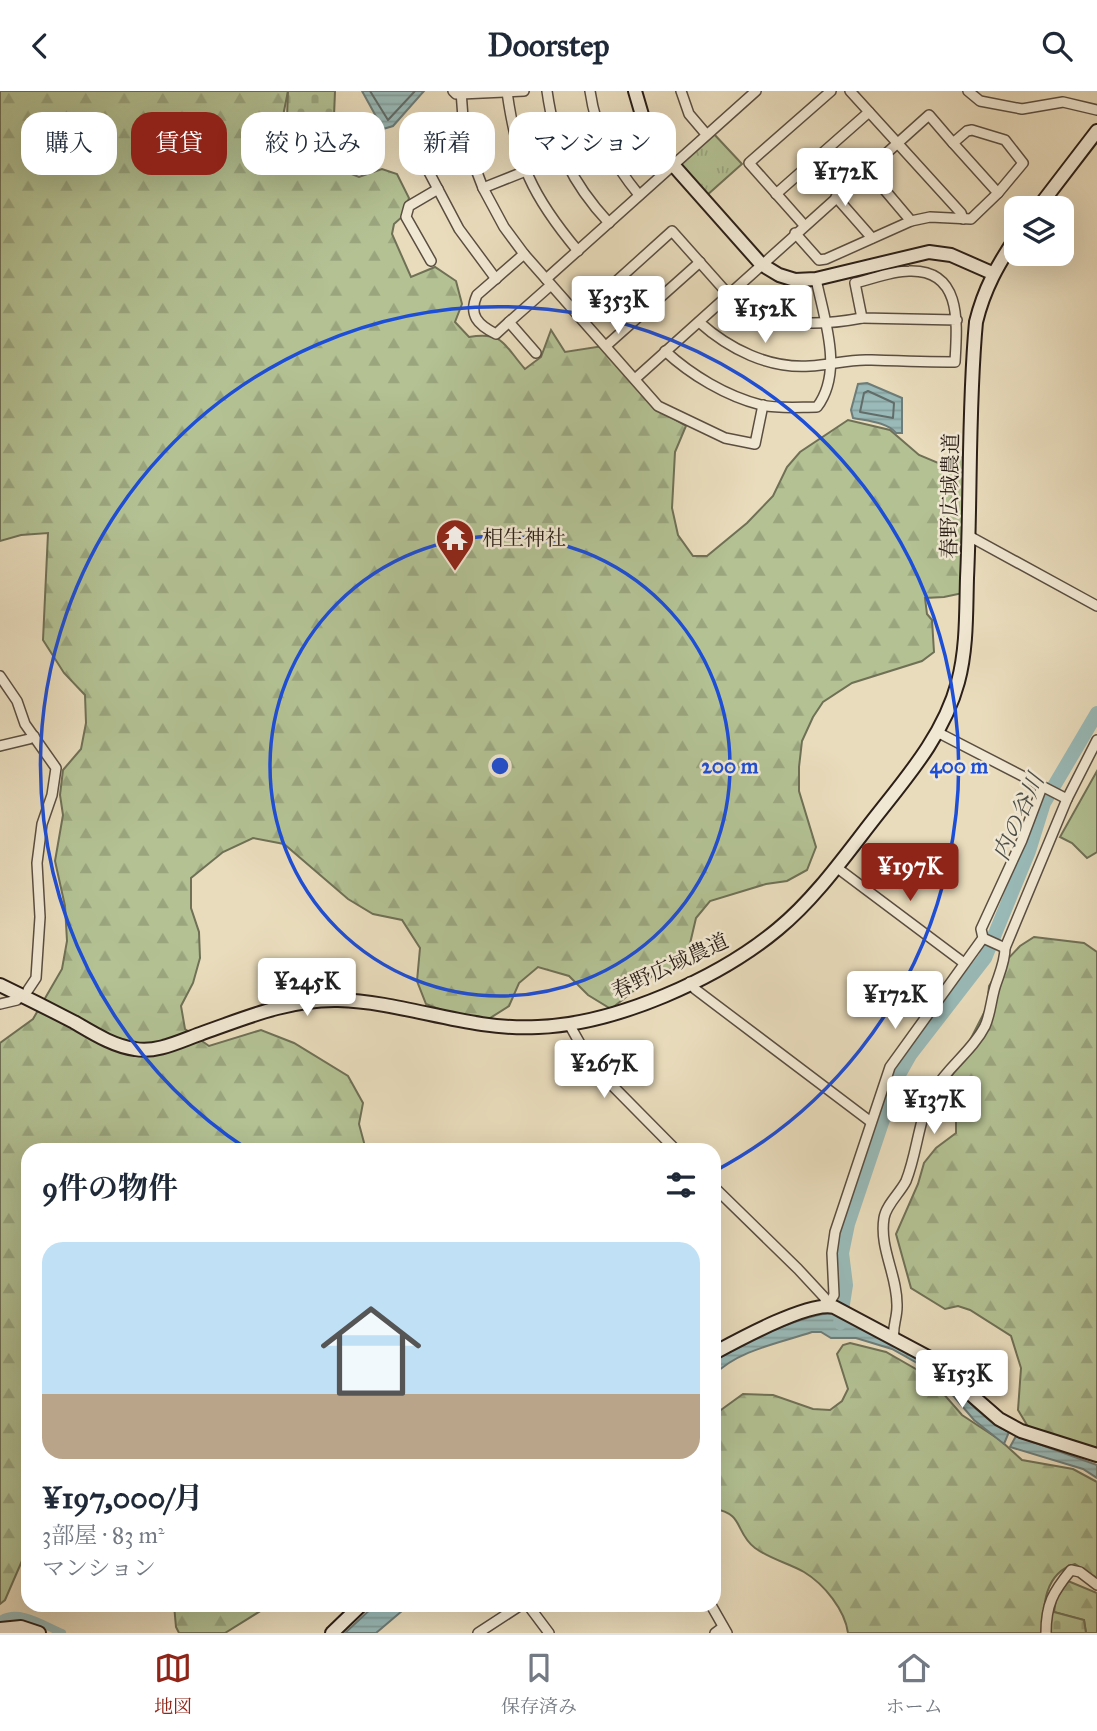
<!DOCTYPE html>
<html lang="ja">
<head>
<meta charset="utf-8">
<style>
	:root { --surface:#fff; --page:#f2f2f3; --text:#1f2937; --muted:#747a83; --line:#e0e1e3; --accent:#8f2418 }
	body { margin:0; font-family:"IM FELL Great Primer","Noto Serif JP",serif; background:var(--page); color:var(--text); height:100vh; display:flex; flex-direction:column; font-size:26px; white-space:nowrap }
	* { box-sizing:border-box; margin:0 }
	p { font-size:23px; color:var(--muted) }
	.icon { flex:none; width:38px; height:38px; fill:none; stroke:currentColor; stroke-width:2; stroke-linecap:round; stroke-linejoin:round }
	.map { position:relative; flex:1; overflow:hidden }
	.side { position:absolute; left:21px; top:1052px; width:700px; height:469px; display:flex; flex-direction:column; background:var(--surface); border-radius:21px; box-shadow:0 7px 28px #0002 }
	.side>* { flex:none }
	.banner { position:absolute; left:21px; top:21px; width:700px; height:63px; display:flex; gap:14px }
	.buttons { position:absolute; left:1004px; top:105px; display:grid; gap:14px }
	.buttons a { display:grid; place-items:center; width:70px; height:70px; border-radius:14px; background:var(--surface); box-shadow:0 7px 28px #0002; font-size:35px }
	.price { position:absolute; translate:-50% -60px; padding:0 16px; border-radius:7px; background:#fff; color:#222; font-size:23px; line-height:46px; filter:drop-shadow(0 2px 4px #0008) }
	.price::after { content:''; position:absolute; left:50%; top:42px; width:21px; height:16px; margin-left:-10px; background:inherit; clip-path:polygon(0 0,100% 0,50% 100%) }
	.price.selected { background:var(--accent); color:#fff }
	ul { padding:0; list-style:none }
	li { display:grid; align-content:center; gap:14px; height:371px; padding:0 21px }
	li+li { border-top:2px solid var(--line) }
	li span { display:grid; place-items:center; height:217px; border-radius:21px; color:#555 }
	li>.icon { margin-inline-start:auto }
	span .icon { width:126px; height:126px; fill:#fffc; stroke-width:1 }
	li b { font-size:30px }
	h2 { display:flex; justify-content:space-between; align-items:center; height:84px; padding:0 21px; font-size:30px }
	.tag { padding:0 24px; border-radius:21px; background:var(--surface); box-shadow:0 7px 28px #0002; font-size:24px; line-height:63px }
	.tag.selected { background:var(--accent); color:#fff }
	header { display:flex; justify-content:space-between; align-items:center; height:91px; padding:0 21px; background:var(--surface); font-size:32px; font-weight:700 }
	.tabs { display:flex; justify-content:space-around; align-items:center; height:98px; border-top:2px solid var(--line); background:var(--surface); font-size:19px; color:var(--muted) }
	.tabs a { display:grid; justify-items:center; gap:4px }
	.tabs .selected { color:var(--accent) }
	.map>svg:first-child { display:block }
</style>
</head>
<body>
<header><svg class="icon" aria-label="back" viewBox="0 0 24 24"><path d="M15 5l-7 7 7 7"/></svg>Doorstep<svg class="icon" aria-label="search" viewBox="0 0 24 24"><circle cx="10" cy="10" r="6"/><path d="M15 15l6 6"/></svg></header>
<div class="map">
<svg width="1097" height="1542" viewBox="0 0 1097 1542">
	<defs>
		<pattern id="forest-firs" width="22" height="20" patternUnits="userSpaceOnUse" patternTransform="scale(1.75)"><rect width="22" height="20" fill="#b3c193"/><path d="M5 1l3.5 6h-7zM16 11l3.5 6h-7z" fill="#9aa57e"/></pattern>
		<pattern id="cemetery-stones" width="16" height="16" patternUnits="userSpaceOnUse" patternTransform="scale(1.75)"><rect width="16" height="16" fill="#b3c193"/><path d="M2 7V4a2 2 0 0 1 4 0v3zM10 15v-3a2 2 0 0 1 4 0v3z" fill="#9aa57e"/></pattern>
		<pattern id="park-tufts" width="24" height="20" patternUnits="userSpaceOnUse" patternTransform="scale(1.75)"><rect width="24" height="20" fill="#b3c193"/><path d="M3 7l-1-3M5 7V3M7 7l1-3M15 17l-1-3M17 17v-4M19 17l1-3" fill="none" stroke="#9aa57e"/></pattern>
		<pattern id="water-rules" width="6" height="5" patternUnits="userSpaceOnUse" patternTransform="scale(1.75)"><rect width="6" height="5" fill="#99bab8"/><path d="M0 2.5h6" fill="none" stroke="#849f9d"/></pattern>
	</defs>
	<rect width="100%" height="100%" fill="#e9dcbc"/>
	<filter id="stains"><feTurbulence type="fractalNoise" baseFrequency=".00286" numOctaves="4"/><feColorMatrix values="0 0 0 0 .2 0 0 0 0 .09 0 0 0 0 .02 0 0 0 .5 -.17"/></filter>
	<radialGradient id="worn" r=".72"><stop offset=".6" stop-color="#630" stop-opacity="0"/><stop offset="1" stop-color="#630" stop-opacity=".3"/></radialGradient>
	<g fill="url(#forest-firs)" stroke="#6f7056" stroke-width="2">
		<path d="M0 0H288L283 25 287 58 359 86 382 78 397 83 409 107 403 125 394 133 392 143 411 186 435 176 456 190 462 213 455 231 469 246C503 240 504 254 525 278L541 266 551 239 565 261 603 255 657 318 686 335 675 361 672 417 678 444 693 465H707L747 432 773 405 787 376 800 361 848 329 890 339 919 364 938 372 953 364 963 366 968 386 963 502 944 506 925 507 927 523 932 529 934 561 922 570 852 592 823 611 813 626 802 650 799 676V700L816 756 807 779 787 790 766 793 710 810 696 827 689 857 682 874 652 885 611 918 588 904 569 885 538 876 519 892 509 915 487 929 462 927 426 913 417 890 420 857 402 829 373 823 348 808 284 753 253 747 223 761 191 787V817L199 841 200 867 193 892 181 915 185 938 209 955 261 939 294 952 348 985 363 1012 359 1033 366 1059H28V1456L5 1509 0 1513V952L33 928 62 878 67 850 65 815 55 770 63 724 60 704 63 679 81 658 86 632 85 604 64 582 43 549 48 442 21 444 0 450Z"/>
		<polygon points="1034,846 1084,852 1097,861 1097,1364 1030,1339 1018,1319 1021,1277 1011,1245 970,1219 958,1215 945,1218 911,1197 896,1143 918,1093 924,1072 936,1057 956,1042 956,1014 948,1002 949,990 987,916 989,895 1003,873 1020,855"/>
		<path d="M850 1252 886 1261 928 1285 962 1324 1000 1349 1022 1369 1073 1378 1097 1391V1487L1075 1473C1044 1482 1043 1515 1043 1542H848C845 1519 824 1493 804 1481 788 1472 770 1468 755 1457 735 1442 744 1422 714 1418V1324L743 1303 773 1304 813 1318 830 1319 842 1310 848 1298 837 1263 843 1254Z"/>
		<polygon points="1068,1490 1097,1502 1097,1542 1086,1542 1084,1529 1054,1521 1056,1508"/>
		<polygon points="174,1514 270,1514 225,1542 179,1542 176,1536"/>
	</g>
	<g fill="url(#cemetery-stones)" stroke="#6f7056" stroke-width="2">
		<polygon points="288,0 335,0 334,25 316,46 321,69 291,57 287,27"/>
		<polygon points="1043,1520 1054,1521 1084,1529 1086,1542 1043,1542"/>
	</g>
	<polygon fill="url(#park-tufts)" stroke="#6f7056" stroke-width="2" points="713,42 742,73 706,105 678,73"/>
	<g fill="#b3c193" stroke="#6f7056" stroke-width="2">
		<polygon points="335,30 378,68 379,74 359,82 325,70 319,48"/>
		<polygon points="1097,680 1097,761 1087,767 1072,752 1060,746"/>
	</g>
	<g fill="url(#water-rules)" stroke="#6d7c78" stroke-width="2">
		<polygon points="362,0 424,0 393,35 383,38"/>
		<path d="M867 292 902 307V342H896C887 331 868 330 853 327L851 319 858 293Z"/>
		<path d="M833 1222 937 1276 975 1317 995 1334 1009 1341 1004 1353 974 1329 933 1281 892 1258 856 1247H831L821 1241H812C780 1252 738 1259 714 1284V1268C739 1253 804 1223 833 1222Z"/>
		<polygon points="1016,1345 1097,1374 1097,1387 1083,1378 1010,1356"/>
		<polygon points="375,1514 409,1514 376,1542 345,1542"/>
	</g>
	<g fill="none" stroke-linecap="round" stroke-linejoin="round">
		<g stroke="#626c68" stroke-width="2">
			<polyline points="370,0 388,29 415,0"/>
			<polygon points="868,300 894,312 893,327 860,321 864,302"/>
		</g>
		<path stroke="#99bab8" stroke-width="8" d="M0 1529C19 1517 43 1534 62 1542"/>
		<polyline stroke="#99bab8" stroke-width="14" points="840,1232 846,1194 842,1162 848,1133 897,987 910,964 985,867 1029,760 1044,712 1097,622"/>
		<g stroke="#5a4e41" stroke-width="12">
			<g id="street">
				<polyline points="453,0 456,3 461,3 524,0"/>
				<polyline points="461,0 463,27 470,63 483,97 504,136 524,163 658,315 725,347 755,353 763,314"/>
				<path d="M547 0C555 56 571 91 609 132"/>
				<path d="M590 0C596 41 612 71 639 104"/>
				<polyline points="681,0 689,23 706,43"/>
				<polyline points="850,0 961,122 963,128"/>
				<polyline points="968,0 980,10 1022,18 1063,11 1097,19"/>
				<path d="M507 1C517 72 532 105 578 160"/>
				<polyline points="463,27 458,29 421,60 421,66 459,138 496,188"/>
				<polyline points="867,78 911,130"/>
				<polyline points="483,97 644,33"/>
				<polyline points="776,103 869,21"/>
				<polyline points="836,106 872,147"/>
				<polyline points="804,134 749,72 831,0"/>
				<polyline points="795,142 819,169 826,168 911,130 930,126 971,128 998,102 953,52"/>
				<polyline points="431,170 406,126 409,115 438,98"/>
				<polyline points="546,188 756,0"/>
				<path d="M579 224 672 140 728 203C767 236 814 236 862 227"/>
				<path d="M509 231 496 243C478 234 468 224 477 204L524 163"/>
				<path d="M699 231C729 258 769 278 810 275 830 274 850 268 869 269 898 270 926 271 955 271 957 234 963 178 909 180 892 180 872 188 855 192L862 227 957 229"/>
				<polyline points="607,254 700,171"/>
				<path d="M665 260C691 284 726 305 761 314 779 318 799 316 817 316 844 280 824 228 816 188"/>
				<polyline points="536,262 509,231 551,194"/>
				<polyline points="635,288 929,24 953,52 967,40 972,39 1005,49 1023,72 998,102"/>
				<polyline points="969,445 1097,515"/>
				<polyline points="0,585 17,610 25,633 56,677 52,704 42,733 37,772 40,826 36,887 28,899"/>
				<polyline points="937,641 1067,708"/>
				<polyline points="0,655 29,648 34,645"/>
				<polyline points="836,776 964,872"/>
				<polyline points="983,847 1005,857"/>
				<polyline points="690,891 695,898 871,1031"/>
				<polyline points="0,913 17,909"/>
				<polyline points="569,933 592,974 676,1059"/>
				<polyline points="714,1096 798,1178 824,1206 828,1214"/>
				<polyline points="828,1214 834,1204 832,1162 835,1141 890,976 983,847 981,838 1022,749 1042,696"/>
				<path d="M894 1248C892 1236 897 1228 897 1216 898 1185 879 1158 884 1127 886 1114 900 1102 906 1090 918 1060 918 1026 935 998 949 975 973 959 985 935 991 922 991 907 996 893 1000 881 1005 870 1005 857L1067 708 1097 649"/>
				<polyline points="528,1514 549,1542"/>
				<polyline points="711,1514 727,1542"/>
				<polyline points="478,1542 521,1514"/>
				<polyline points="715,1542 723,1536"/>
				<path d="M1046 1542C1046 1513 1053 1501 1071 1479L1080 1481 1097 1494"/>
			</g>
		</g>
		<g stroke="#2b1f18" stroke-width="16">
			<g id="secondary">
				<polyline points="635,0 647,41 659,58 761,173 779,184 795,189 816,188 929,161 951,164 992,182"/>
				<polyline points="1038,117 1097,40"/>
				<path d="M0 894C25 906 49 918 74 931 93 942 113 955 135 958 157 962 180 950 200 943 245 927 289 908 338 909 406 911 469 940 538 936 616 933 718 888 778 838 818 805 849 759 881 719 912 680 945 640 958 591 967 558 966 521 967 487 971 402 968 316 976 231 984 198 998 173 1017 145"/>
				<path d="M714 1262C738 1249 809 1210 834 1216L928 1266 999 1328 1021 1340 1097 1364"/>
				<polyline points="0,1538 21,1536 39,1542"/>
				<polyline points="332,1542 361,1514"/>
			</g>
		</g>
		<use href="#street" stroke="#f1e8d3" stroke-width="9"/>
		<use href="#secondary" stroke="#f1e8d3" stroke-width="12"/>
	</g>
	<g fill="none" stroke="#1d4ed8" stroke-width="3.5">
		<circle cx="500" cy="675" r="230"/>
		<path d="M247 1058A459 459 0 1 1 715 1080"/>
	</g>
	<defs>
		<g id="temple-pin" transform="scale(2.0125)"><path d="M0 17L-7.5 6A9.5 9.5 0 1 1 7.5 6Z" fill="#8f2418" stroke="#f1e8d3"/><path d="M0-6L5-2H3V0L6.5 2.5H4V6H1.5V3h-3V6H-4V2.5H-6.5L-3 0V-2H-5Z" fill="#fff"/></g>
	</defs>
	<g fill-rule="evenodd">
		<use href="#temple-pin" x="455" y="447"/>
	</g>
	<g text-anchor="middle" stroke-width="5" stroke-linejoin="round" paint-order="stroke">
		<g font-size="21" fill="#2b1f18" stroke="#f1e8d3">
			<text transform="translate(950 405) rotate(-89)" y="7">春野広域農道</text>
			<text transform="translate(670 875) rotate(-25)" y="7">春野広域農道</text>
		</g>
		<g font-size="21" fill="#2b1f18" stroke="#f1e8d3" text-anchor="start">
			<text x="482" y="454">相生神社</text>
		</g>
		<g font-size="23" font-style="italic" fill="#4c4e48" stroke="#f1e8d3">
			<text transform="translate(1018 726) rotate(-66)" y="8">内の谷川</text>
		</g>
	</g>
	<circle cx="500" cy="675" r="10" fill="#1d4ed8" stroke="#f1e8d3" stroke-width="3.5"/>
	<g font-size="21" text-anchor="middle" font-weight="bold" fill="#1d4ed8" stroke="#f1e8d3" stroke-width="5" stroke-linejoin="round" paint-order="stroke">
		<text x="730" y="682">200 m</text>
		<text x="959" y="682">400 m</text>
	</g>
	<rect width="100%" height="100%" filter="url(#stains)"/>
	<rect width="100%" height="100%" fill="url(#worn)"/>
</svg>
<div class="buttons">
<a><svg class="icon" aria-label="layers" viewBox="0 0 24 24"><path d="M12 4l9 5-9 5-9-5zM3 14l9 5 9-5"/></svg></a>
</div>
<b class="price" style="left:845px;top:117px">¥172K</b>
<b class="price" style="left:618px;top:245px">¥353K</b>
<b class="price" style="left:765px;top:254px">¥152K</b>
<b class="price selected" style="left:910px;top:812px">¥197K</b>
<b class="price" style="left:307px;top:927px">¥245K</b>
<b class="price" style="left:895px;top:940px">¥172K</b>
<b class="price" style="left:604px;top:1009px">¥267K</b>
<b class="price" style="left:934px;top:1045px">¥137K</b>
<b class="price" style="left:962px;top:1319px">¥153K</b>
<div class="banner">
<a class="tag">購入</a>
<a class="tag selected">賃貸</a>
<a class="tag">絞り込み</a>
<a class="tag">新着</a>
<a class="tag">マンション</a>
</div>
<section class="side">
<h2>9件の物件<svg class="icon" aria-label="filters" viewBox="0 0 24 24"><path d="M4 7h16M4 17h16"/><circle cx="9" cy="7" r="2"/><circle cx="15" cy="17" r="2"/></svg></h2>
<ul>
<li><span style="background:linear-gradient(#bfe0f5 70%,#b9a48a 0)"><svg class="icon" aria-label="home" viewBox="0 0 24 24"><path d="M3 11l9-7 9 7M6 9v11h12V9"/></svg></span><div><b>¥197,000/月</b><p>3部屋 · 83 m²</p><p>マンション</p></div></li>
</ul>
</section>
</div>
<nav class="tabs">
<a class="selected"><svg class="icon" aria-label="map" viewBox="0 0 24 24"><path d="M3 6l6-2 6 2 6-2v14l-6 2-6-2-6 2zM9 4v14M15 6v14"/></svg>地図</a>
<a><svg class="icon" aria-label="saved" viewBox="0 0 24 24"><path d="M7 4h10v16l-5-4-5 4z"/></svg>保存済み</a>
<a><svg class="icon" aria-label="home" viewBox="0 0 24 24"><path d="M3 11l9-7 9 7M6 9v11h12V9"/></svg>ホーム</a>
</nav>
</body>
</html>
